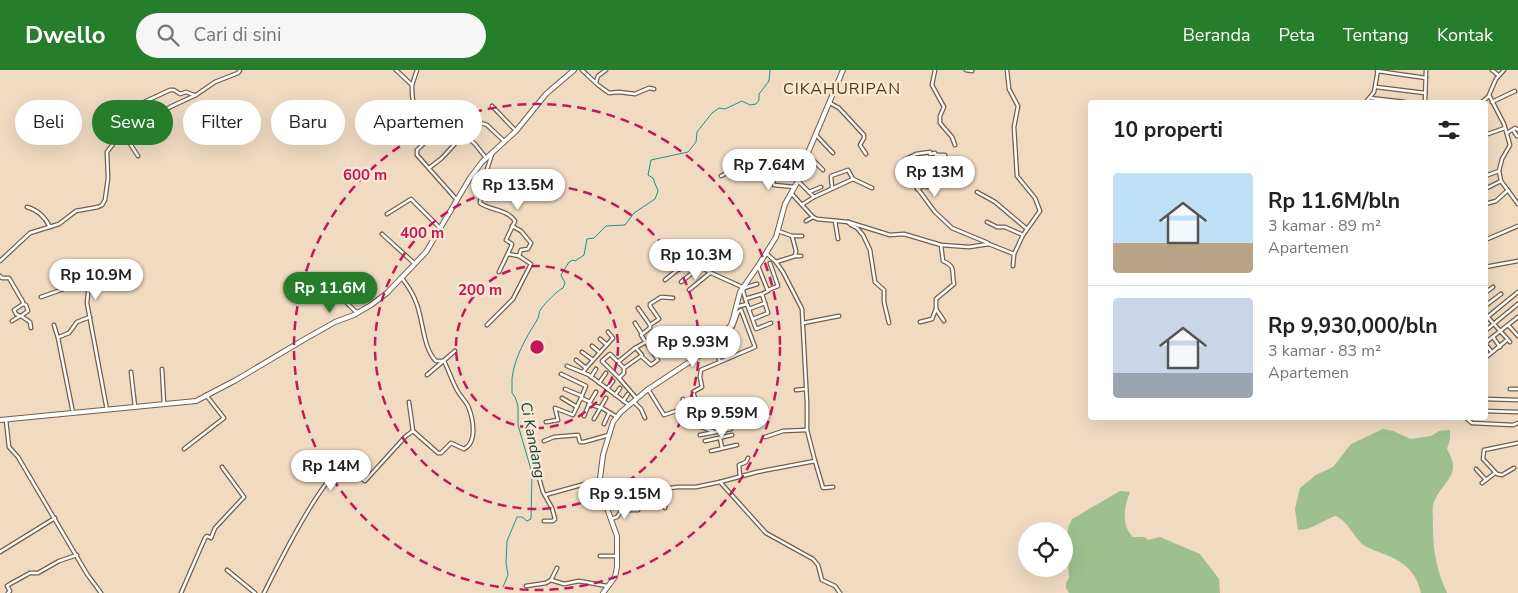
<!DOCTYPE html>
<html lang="id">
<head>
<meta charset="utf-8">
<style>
	:root { --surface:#fff; --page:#f6f6f6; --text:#222; --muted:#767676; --line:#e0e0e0; --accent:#267e2c }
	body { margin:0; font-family:"Nunito Sans",sans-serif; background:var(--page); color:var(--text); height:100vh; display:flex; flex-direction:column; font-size:19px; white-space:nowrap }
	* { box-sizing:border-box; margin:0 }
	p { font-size:16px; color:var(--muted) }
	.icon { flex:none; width:28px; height:28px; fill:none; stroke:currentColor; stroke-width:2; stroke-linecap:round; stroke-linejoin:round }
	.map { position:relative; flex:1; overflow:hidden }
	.sheet { position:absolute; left:1088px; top:30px; width:400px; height:320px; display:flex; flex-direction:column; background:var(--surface); border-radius:5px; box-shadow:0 5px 20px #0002 }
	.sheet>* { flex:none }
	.guide { position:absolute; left:15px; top:30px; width:475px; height:45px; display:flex; gap:10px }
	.buttons { position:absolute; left:1018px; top:452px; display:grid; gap:10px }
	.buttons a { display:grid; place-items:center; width:55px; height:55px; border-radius:50%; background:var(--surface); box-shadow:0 5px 20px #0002; font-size:25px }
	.price { position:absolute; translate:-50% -42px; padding:0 11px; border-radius:18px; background:#fff; color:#222; font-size:16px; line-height:32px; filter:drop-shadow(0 1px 2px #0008) }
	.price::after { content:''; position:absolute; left:50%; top:30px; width:15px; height:11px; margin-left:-8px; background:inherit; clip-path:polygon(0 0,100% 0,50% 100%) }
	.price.selected { background:var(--accent); color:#fff }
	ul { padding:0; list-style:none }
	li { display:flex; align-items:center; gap:15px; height:125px; padding:0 25px }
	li+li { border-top:1px solid var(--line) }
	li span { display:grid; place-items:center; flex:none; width:140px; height:100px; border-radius:5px; color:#555 }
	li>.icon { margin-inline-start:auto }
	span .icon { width:60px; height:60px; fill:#fffc; stroke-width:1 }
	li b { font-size:21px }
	h2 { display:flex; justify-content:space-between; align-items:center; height:60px; padding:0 25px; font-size:21px }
	.tag { padding:0 18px; border-radius:22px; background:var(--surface); box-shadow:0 5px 20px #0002; font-size:18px; line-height:45px }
	.tag.selected { background:var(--accent); color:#fff }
	header { display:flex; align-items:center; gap:30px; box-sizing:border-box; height:70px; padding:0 25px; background:var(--accent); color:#fff }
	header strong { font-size:24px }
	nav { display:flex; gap:28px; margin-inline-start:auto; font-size:18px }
	.search { width:350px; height:45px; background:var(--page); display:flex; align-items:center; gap:12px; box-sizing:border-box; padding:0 18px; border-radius:28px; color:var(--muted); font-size:19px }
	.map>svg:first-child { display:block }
</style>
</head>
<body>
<header>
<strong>Dwello</strong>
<div class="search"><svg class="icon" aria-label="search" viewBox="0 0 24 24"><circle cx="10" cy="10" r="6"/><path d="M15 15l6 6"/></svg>Cari di sini</div>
<nav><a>Beranda</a><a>Peta</a><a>Tentang</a><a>Kontak</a></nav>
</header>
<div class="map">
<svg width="1518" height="523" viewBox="0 0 1518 523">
	<rect width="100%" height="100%" fill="#f0dac2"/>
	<g fill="#9ec08e">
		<path d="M1383 359 1393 361 1411 369 1431 366 1439 361 1450 360V369L1447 379C1464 408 1440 411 1433 435 1432 440 1433 448 1433 454 1433 481 1436 498 1447 523H1421C1415 498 1402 491 1379 482 1374 480 1367 478 1362 474 1352 464 1348 452 1336 446 1322 450 1312 460 1298 460L1295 439 1300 418 1316 405 1333 397 1351 374Z"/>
		<path d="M1120 421 1130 422C1124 437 1121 455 1133 467H1144L1148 470 1160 467 1200 484 1219 509 1220 523H1069L1066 518V513L1069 508 1067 478 1068 458 1072 449Z"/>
	</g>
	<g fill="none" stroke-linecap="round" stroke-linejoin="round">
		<path stroke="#1c928f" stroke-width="1" d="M503 517 508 505 506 493 507 471 517 447H522L527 451 531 449 532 403 518 355V336L515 327 512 323C512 318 512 313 512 308 515 286 526 268 537 250 540 246 538 242 541 239 544 234 558 220 563 218L565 213 561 205 569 192 573 190 575 191 584 185 587 169 594 168 606 156 625 155 634 143 655 129 658 121 653 108 648 105 651 90 688 82 696 72 697 62 712 43 719 38 725 39 742 31 750 35 756 34 759 30V24L769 11 770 0"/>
		<g stroke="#725f49" stroke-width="5">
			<g id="street">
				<path d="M396 0 412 15C412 34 412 38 432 42 441 58 428 70 417 80V85L457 130"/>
				<polyline points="582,0 598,15 609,23 619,22 635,24 649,18 654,19"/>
				<polyline points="935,0 932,15 944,37 940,46 940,53 952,67 955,75"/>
				<polyline points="966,0 972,1"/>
				<polyline points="1007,0 1009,19 1018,36 1014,57 1017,106 1035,128 1040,141 1023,165 1014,184"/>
				<polyline points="1492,0 1498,5"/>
				<polyline points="1504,0 1496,9 1489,25 1504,54 1510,75 1502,89 1499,101 1501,111 1518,134"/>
				<polyline points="1377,1 1426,8"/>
				<polyline points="596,12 598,6 606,0"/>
				<polyline points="412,15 417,0"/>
				<polyline points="1376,17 1425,23"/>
				<polyline points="1370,28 1405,32"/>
				<polyline points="1366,32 1374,22 1378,0"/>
				<polyline points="1425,32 1426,0"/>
				<polyline points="1482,32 1489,26"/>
				<polyline points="1492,32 1515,21"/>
				<polyline points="830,33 839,38 864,65 864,68 860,75 866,84"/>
				<polyline points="492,36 516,61"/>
				<polyline points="471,44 478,52 487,55 504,71"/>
				<polyline points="449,51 475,74 486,88"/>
				<polyline points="1513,60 1517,66"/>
				<polyline points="1507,63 1515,58 1518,60"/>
				<polyline points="816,65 833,83"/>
				<polyline points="1485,65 1505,58"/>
				<polyline points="125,66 138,86"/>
				<polyline points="113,72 108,61 108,54 127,48 140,34 170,20 174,20 180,24 186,22 194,25"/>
				<path d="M492 84 482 115 480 133C491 141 507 139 515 151L506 170 512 174 511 177 499 202"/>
				<polyline points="807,84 823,100"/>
				<polyline points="945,85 936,85 935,83 930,84 930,82 916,84 904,90 912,111 935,142 952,158 988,173"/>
				<polyline points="770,96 774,115 794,117"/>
				<polyline points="429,98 442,88 464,64"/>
				<polyline points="939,105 949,105 953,109"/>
				<polyline points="721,106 727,103 736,105 742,104 754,97 764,98 782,93 781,90 788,89 788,90 805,90"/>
				<polyline points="1485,106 1499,101"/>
				<polyline points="853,109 872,118"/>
				<polyline points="798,111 814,127 853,109 848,100 831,106 832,118"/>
				<polyline points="917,119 926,115 927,117 939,111 936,85"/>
				<polyline points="1485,119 1501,111"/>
				<polyline points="809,122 821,117"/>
				<polyline points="977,122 995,132 1027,159"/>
				<polyline points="791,123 813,147 817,149 848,152 890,165 904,164 941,175 969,177 989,174 1014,184 1013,196"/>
				<polyline points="803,134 814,127"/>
				<polyline points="1485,134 1496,131 1508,120"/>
				<path d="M27 137C38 140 45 147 50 157"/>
				<polyline points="387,144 411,129 440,158"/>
				<polyline points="806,151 813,147"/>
				<polyline points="835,151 838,169"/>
				<polyline points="848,152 851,155 857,158 863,165 870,180 875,212 884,220 884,232 889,253"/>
				<polyline points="987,152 997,157 1005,157 1023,165"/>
				<polyline points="512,156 521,161 531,173 528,179 521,180 519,186"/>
				<polyline points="778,161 792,166 802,166"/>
				<polyline points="382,164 414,193"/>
				<polyline points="1485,170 1518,156"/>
				<polyline points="679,173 693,190 709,202 742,217"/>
				<polyline points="795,186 801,186"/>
				<polyline points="0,191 30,163 59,154 76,141 98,137 102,135 105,130 108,108 107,82 117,69 146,54 170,37 196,25 215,12 238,3 240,0"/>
				<polyline points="776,192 795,186 796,181 792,166"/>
				<polyline points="758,196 768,221 764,223"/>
				<polyline points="661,197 684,178"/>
				<polyline points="1485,197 1518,191"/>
				<polyline points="0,206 2,208 9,208 23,232 23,234 14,240 16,244 20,246 12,251"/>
				<path d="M402 208C407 215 413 223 416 232 423 248 423 279 436 291H444"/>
				<polyline points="665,210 692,188"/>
				<polyline points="91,211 89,213 87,233 107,340"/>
				<polyline points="681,212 701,196"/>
				<polyline points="689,220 710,203"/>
				<polyline points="768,220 778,216 770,193"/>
				<polyline points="1485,223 1493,217"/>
				<polyline points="338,224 355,241 358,242"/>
				<polyline points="41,227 75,215 89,213"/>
				<polyline points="745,229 762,224 768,243 753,249"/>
				<polyline points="747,234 743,221 744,218 757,214"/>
				<polyline points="1485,236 1501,224"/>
				<polyline points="736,237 747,234 756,259 771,253"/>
				<polyline points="638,238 650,255"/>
				<polyline points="749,239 765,233"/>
				<polyline points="936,239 944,251"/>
				<polyline points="1485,244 1510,272"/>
				<polyline points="21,246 28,241 26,235 23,234"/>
				<polyline points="21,246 30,252 31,258"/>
				<polyline points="1485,249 1518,222"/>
				<path d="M920 252 932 249 936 239V229L954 214C951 202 957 197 943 191L941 175"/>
				<polyline points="635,253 642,264"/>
				<polyline points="803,253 839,246"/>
				<polyline points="54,255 58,268 73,343"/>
				<polyline points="487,255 513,229 531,194 519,186 508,184"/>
				<polyline points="1508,255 1518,266"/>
				<polyline points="1485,261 1518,234"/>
				<polyline points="59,267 69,263 77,252 90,247"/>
				<polyline points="1493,267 1500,277"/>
				<polyline points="600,269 606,274"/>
				<polyline points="647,273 655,267"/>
				<polyline points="1485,273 1518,247"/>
				<polyline points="1485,274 1492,282"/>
				<polyline points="592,276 599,282"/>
				<polyline points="636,278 642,285"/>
				<polyline points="582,282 593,290"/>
				<polyline points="1485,288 1507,270"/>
				<polyline points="576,290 586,298 583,302"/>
				<polyline points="618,292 635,278 646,272"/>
				<polyline points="567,296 589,305 629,335"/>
				<polyline points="586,298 613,268 608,262"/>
				<polyline points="162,299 164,334"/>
				<polyline points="131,302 135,337"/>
				<polyline points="561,304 586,316 581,328 590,332 589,334 602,338 617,347"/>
				<polyline points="427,305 455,281"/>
				<polyline points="591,307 596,299"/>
				<polyline points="619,308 602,291 610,284 624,298"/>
				<polyline points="599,313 606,303"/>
				<polyline points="565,319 582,326"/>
				<polyline points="607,319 613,311"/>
				<polyline points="648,319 664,345 697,334 693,322 702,317 700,307 701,300 755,277 741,240 738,242 733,256 715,277 720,292"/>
				<polyline points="1510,319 1518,319"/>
				<polyline points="796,320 806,319"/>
				<polyline points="615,325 620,318"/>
				<polyline points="562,328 577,337"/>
				<polyline points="637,329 619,308 624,303 624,298 641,286 651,295 658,290 641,265 650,258 650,255 659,249 650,236 650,234 661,227 673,228"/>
				<polyline points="683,329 694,354 714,362"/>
				<polyline points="1485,329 1518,330"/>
				<polyline points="623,331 628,324"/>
				<path d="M409 332 413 361 438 383H441L451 373 464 379C478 372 473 348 468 336 465 330 460 326 457 320 452 311 449 301 444 291"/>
				<polyline points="590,332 596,322"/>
				<polyline points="634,332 641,339 645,348"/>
				<polyline points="1485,341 1518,342"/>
				<polyline points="584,346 589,334"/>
				<polyline points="1466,348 1472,353 1513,355 1518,353"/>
				<polyline points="594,349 606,328"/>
				<polyline points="6,350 9,377 18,387 87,504 101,523"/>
				<polyline points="546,352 558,350 555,338 573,345 581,328"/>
				<polyline points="604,354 609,343"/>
				<polyline points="700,365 731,359"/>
				<polyline points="765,367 783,361 807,360"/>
				<polyline points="720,368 722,378"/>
				<polyline points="544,371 554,367 578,365 580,372 584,372 609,365"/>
				<polyline points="705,371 732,365"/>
				<polyline points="184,379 224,348 206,325"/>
				<polyline points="711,381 737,375"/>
				<polyline points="815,391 823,418 833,417"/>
				<polyline points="1514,398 1502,405 1497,404 1483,389 1484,380 1518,373"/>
				<polyline points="1476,399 1486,410"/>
				<polyline points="537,401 543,422 552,438 555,449 553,451 544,451"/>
				<polyline points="740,406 739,395 746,392 748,388"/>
				<polyline points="720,412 766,463 813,489 818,495 822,510 835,516 840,523"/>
				<polyline points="1482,413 1495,403"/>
				<polyline points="601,419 637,422 678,417 696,417 720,412 757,402 815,391 807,360 807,333 802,239 783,202 776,192 766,183"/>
				<polyline points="545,425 599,410"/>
				<polyline points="665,438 667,418"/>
				<polyline points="611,449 617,447 622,440 638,440"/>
				<polyline points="0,482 55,448"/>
				<polyline points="600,486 617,486"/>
				<polyline points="227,500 255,523"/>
				<polyline points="551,510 557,498"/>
				<polyline points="526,516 546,513 551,510 564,514 579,511 607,516"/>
				<polyline points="8,523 10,521 7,516 10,514 30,503 38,503 59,491 77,485"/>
				<polyline points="181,523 205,468 207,466 211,468 215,458 244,427 222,397"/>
				<path d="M264 523C276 499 323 403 345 396L365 411 406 366 413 361"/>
			</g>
		</g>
		<g stroke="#725f49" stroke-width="6">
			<g id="secondary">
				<polyline points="0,350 196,331 236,310 305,269 335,252 354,245 371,235 387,223 426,182 470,108 482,92 516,61 546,24 574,0"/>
				<polyline points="603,523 615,507 617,497 617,466 599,416 603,385 613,352 621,342 647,320 703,283 724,263 731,255 733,249 740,222 758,196 776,167 785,134 798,111 807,85 843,0"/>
			</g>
		</g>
		<use href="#street" stroke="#fff" stroke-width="2.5"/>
		<use href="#secondary" stroke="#fff" stroke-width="4"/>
	</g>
	<g fill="none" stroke="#c2185b" stroke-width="2.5" stroke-dasharray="9 6">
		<circle cx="537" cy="277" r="81"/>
		<circle cx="537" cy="277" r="162"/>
		<circle cx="537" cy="277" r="243"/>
	</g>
	<g text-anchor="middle" stroke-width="5" stroke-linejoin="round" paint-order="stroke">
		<g font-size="15" font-style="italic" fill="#024647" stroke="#fde7cf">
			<text transform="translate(533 370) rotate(79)" y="5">Ci Kandang</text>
		</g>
		<g font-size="16" letter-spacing="1" fill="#4b3925" stroke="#fde7cf">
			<text x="842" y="24">CIKAHURIPAN</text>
		</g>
	</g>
	<circle cx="537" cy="277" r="8" fill="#c2185b" stroke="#fde7cf" stroke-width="2.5"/>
	<g font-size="15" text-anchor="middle" font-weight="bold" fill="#c2185b" stroke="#fde7cf" stroke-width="5" stroke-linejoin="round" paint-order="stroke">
		<text x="365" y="110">600 m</text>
		<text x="422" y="168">400 m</text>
		<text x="480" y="225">200 m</text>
	</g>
</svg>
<div class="buttons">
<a><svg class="icon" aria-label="locate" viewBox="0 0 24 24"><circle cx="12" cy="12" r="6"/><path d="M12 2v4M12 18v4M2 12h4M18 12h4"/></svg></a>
</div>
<b class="price" style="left:769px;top:121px">Rp 7.64M</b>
<b class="price" style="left:935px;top:128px">Rp 13M</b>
<b class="price" style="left:518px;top:141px">Rp 13.5M</b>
<b class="price" style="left:696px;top:211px">Rp 10.3M</b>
<b class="price" style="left:96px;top:231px">Rp 10.9M</b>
<b class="price selected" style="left:330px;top:244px">Rp 11.6M</b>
<b class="price" style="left:693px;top:298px">Rp 9.93M</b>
<b class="price" style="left:722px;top:369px">Rp 9.59M</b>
<b class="price" style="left:331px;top:422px">Rp 14M</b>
<b class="price" style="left:625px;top:450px">Rp 9.15M</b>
<div class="guide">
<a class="tag">Beli</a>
<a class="tag selected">Sewa</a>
<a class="tag">Filter</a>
<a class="tag">Baru</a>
<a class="tag">Apartemen</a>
</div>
<section class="sheet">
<h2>10 properti<svg class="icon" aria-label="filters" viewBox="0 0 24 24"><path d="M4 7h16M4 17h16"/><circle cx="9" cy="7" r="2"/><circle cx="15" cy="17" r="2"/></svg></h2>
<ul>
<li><span style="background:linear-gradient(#bfe0f5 70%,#b9a48a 0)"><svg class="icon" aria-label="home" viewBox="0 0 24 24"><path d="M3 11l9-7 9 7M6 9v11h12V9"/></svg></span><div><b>Rp 11.6M/bln</b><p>3 kamar · 89 m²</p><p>Apartemen</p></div></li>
<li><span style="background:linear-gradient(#c9d6e8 75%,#9aa5b1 0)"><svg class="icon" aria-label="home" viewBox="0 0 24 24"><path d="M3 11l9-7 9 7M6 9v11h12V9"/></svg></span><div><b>Rp 9,930,000/bln</b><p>3 kamar · 83 m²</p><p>Apartemen</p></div></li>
</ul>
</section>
</div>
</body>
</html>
